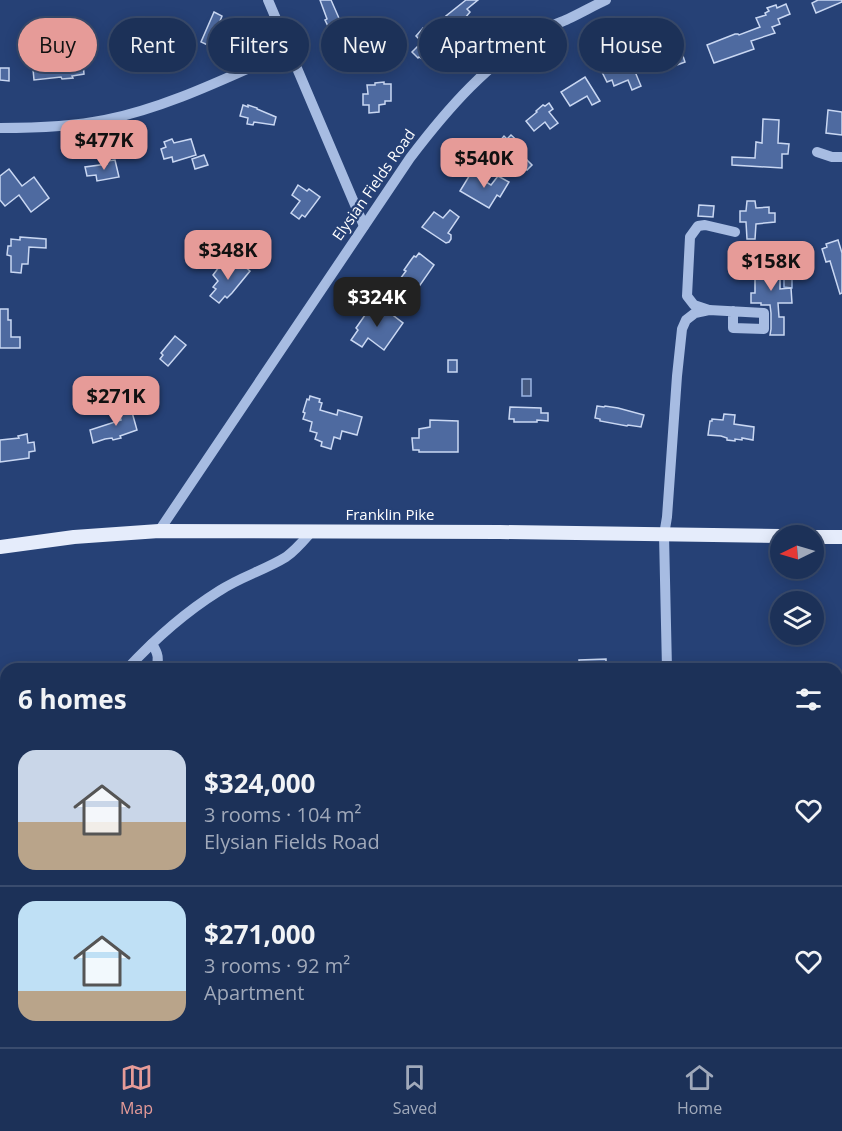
<!DOCTYPE html>
<html lang="en">
<head>
<meta charset="utf-8">
<style>
	:root { --surface:#1c3158; --page:#25395e; --text:#f1f3f6; --muted:#a0a9ba; --line:#3a4c6e; --accent:#e69b98 }
	body { margin:0; font-family:"Open Sans",sans-serif; background:var(--page); color:var(--text); height:100vh; display:flex; flex-direction:column; font-size:22px; white-space:nowrap }
	* { box-sizing:border-box; margin:0 }
	p { font-size:20px; color:var(--muted) }
	.icon { flex:none; width:33px; height:33px; fill:none; stroke:currentColor; stroke-width:2; stroke-linecap:round; stroke-linejoin:round }
	.map { position:relative; flex:1; overflow:hidden }
	.panel { position:absolute; left:0px; top:663px; width:843px; height:384px; display:flex; flex-direction:column; background:var(--surface); border-radius:18px 18px 0 0; box-shadow:0 3px 15px #0003,0 0 0 2px var(--line) }
	.panel>* { flex:none }
	.banner { position:absolute; left:18px; top:18px; width:807px; height:54px; display:flex; gap:12px }
	.needle { width:39px; rotate:265deg }
	.buttons { position:absolute; left:770px; top:525px; display:grid; gap:12px }
	.buttons a { display:grid; place-items:center; width:54px; height:54px; border-radius:50%; background:var(--surface); box-shadow:0 3px 15px #0003,0 0 0 2px var(--line); font-size:30px }
	.price { position:absolute; translate:-50% -51px; padding:0 14px; border-radius:12px; background:var(--accent); color:#111; font-size:20px; line-height:39px; filter:drop-shadow(0 2px 3px #0008) }
	.price::after { content:''; position:absolute; left:50%; top:36px; width:18px; height:14px; margin-left:-9px; background:inherit; clip-path:polygon(0 0,100% 0,50% 100%) }
	.price.active { background:#222; color:#fff }
	ul { padding:0; list-style:none }
	li { display:flex; align-items:center; gap:18px; height:150px; padding:0 18px }
	li+li { border-top:2px solid var(--line) }
	li span { display:grid; place-items:center; flex:none; width:168px; height:120px; border-radius:18px; color:#555 }
	li>.icon { margin-inline-start:auto }
	span .icon { width:72px; height:72px; fill:#fffc; stroke-width:1 }
	li b { font-size:26px }
	h2 { display:flex; justify-content:space-between; align-items:center; height:72px; padding:0 18px; font-size:26px }
	.chip { padding:0 21px; border-radius:27px; background:var(--surface); box-shadow:0 3px 15px #0003,0 0 0 2px var(--line); font-size:21px; line-height:54px }
	.chip.active { background:var(--accent); color:#111 }
	.dock { display:flex; justify-content:space-around; align-items:center; height:84px; border-top:2px solid var(--line); background:var(--surface); font-size:16px; color:var(--muted) }
	.dock a { display:grid; justify-items:center; gap:3px }
	.dock .active { color:var(--accent) }
	.map>svg:first-child { display:block }
</style>
</head>
<body>
<div class="map">
<svg width="842" height="1047" viewBox="0 0 842 1047">
	<rect width="100%" height="100%" fill="#264176"/>
	<g fill="#455980" stroke="#9bb5e3" stroke-width="1.5">
		<polygon points="54,34 61,36 61,39 59,43 53,42 41,44 40,36"/>
		<polygon points="784,269 792,269 792,288 784,287"/>
		<rect x="522" y="379" width="9" height="17"/>
	</g>
	<g fill="#4e6aa0" stroke="#c9d7f2" stroke-width="1.5">
		<polygon points="320,0 331,0 342,25 330,30 325,20 327,19"/>
		<polygon points="466,0 478,0 467,9 470,12 465,18 453,26 446,16"/>
		<polygon points="818,0 842,0 842,2 816,13 812,3"/>
		<polygon points="786,4 790,14 778,19 780,24 772,27 775,33 751,41 754,49 714,63 707,45 735,34 738,34 739,35 760,27 756,18 766,15 765,13 769,11 767,8 776,5 777,8"/>
		<polygon points="214,12 222,16 218,26 221,27 214,48 201,42"/>
		<polygon points="423,28 438,43 434,47 437,49 430,57 427,54 422,59 419,57 418,58 412,52 422,42 416,36"/>
		<polygon points="141,33 148,56 139,60 140,63 130,66 129,63 119,65 116,54 134,47 131,37"/>
		<polygon points="61,50 62,57 70,56 71,64 83,63 84,74 72,76 73,78 62,79 61,77 34,80 33,69 54,67 52,51"/>
		<polygon points="681,50 685,62 658,72 654,63 662,59 661,58"/>
		<polygon points="624,60 626,65 631,62 641,86 632,90 628,80 614,86 612,80 607,82 601,70 618,62 618,63"/>
		<polygon points="0,68 9,68 9,81 0,80"/>
		<polygon points="585,77 600,101 592,105 587,96 570,106 561,92"/>
		<polygon points="384,82 384,84 391,84 391,101 385,101 385,104 379,105 379,112 369,113 369,105 363,105 363,94 368,94 367,85 375,85 375,83"/>
		<polygon points="549,103 553,109 549,112 558,123 550,129 545,122 534,131 526,121 537,112 536,111 543,105 545,106"/>
		<polygon points="243,105 248,107 248,105 257,108 257,109 276,117 274,125 254,122 253,125 247,124 248,118 240,116"/>
		<polygon points="828,110 842,112 842,135 826,133"/>
		<polygon points="763,119 779,120 778,143 789,144 788,154 782,154 782,168 732,165 732,157 755,158 756,142 762,143"/>
		<polygon points="511,135 521,144 519,145 521,147 520,148 526,154 525,158 532,165 527,170 519,165 518,166 508,156 501,164 492,155 495,151 493,149 504,136 507,139"/>
		<polygon points="172,139 174,143 191,139 196,155 173,162 172,157 164,159 161,149 166,147 164,142"/>
		<polygon points="204,155 208,165 195,169 192,159"/>
		<polygon points="115,160 119,177 97,181 96,175 87,176 85,167 107,164 107,161"/>
		<polygon points="9,169 22,186 34,177 49,198 31,212 19,195 5,206 0,200 0,176"/>
		<polygon points="471,173 491,185 498,176 509,182 500,197 497,195 489,208 460,191"/>
		<polygon points="298,185 307,191 309,189 320,197 305,217 302,215 299,219 291,213 300,201 292,195"/>
		<polygon points="747,201 755,201 756,208 769,207 769,213 775,213 775,222 756,224 755,239 747,239 746,222 740,222 740,211 746,211"/>
		<polygon points="699,205 714,206 713,217 698,216"/>
		<polygon points="450,210 459,217 448,233 451,235 451,239 449,242 446,243 422,227 434,212 443,218"/>
		<polygon points="20,237 46,239 46,248 29,247 28,264 22,264 21,273 11,272 11,256 7,255 8,246 11,246 11,239 20,240"/>
		<polygon points="838,240 842,253 842,293 840,294 830,261 826,262 822,249 827,247 826,244"/>
		<polygon points="784,250 792,250 792,253 801,253 801,264 784,263"/>
		<polygon points="419,253 434,265 418,288 414,285 412,288 400,279 406,271 404,270 411,260 414,256 416,257"/>
		<polygon points="761,257 770,257 770,263 780,263 780,289 791,288 792,303 778,303 779,317 784,317 784,335 770,335 771,329 771,313 770,305 761,305 761,303 751,303 751,293 755,293 755,263 761,262"/>
		<polygon points="239,262 250,271 232,293 227,298 225,296 219,303 210,296 216,289 213,287 218,281 213,275 219,267 225,270 226,268 228,270 233,264 235,267"/>
		<polygon points="372,305 381,312 382,310 385,312 386,310 403,323 384,350 368,338 362,347 351,340 358,330 356,328"/>
		<polygon points="0,309 8,309 8,320 11,320 11,337 20,337 20,348 0,348"/>
		<polygon points="175,336 186,345 168,366 160,359 163,355 161,353"/>
		<rect x="448" y="360" width="9" height="12"/>
		<polygon points="310,396 320,399 319,402 322,403 320,410 337,415 338,410 362,417 357,435 342,431 340,439 334,437 331,449 321,446 322,442 315,439 317,433 310,431 312,422 303,419 305,413 303,412 307,399 309,400"/>
		<polygon points="130,405 137,430 120,436 121,438 113,440 112,438 105,439 93,443 90,430 121,420 118,408"/>
		<polygon points="597,406 604,407 605,406 618,408 644,415 641,427 628,425 627,426 600,421 600,419 595,418"/>
		<polygon points="510,407 541,408 541,413 548,413 548,421 537,420 537,422 514,422 514,419 509,419"/>
		<polygon points="724,414 735,415 734,424 754,427 753,440 742,438 742,440 735,439 735,441 727,440 727,438 721,436 708,435 710,421 712,421 712,419 723,420"/>
		<polygon points="430,420 458,421 458,452 419,452 419,450 413,450 412,438 419,438 419,429 430,427"/>
		<polygon points="27,434 28,443 34,442 35,451 29,452 29,458 0,462 0,440 19,438 18,436"/>
		<polygon points="606,659 606,669 580,669 579,660"/>
		<rect x="750" y="662" width="41" height="7"/>
	</g>
	<g fill="none" stroke-linecap="round" stroke-linejoin="round">
		<g stroke="#a7bce2" stroke-width="1.5" stroke-dasharray="3 4.5" stroke-linecap="butt">
			<polyline points="262,1041 269,1046"/>
			<polyline points="341,1047 345,1041"/>
		</g>
		<g stroke="#a7bce2" stroke-width="10">
			<polyline points="268,0 364,226"/>
			<path d="M0 128C35 128 71 127 105 120 169 107 230 76 290 50"/>
			<polyline points="817,152 832,157 842,157"/>
			<polyline points="709,310 694,305 687,296 690,237 698,226 705,225 735,232"/>
			<path d="M159 531 410 158C448 108 488 62 543 30 551 25 560 23 568 19 581 13 593 6 606 0"/>
			<path d="M152 644C158 653 160 660 155 669"/>
			<path d="M127 669C153 641 187 611 219 591 240 577 265 570 286 557 296 550 304 540 312 531"/>
			<polyline points="667,669 664,535 667,517 677,376 682,329 686,320 695,313 709,310 764,313 764,329 733,328 733,311"/>
			<polyline points="0,808 6,805"/>
			<polyline points="166,1041 175,1047"/>
			<polyline points="229,1041 235,1047"/>
			<polyline points="198,1047 202,1045 205,1041"/>
			<polyline points="496,1047 499,1041"/>
		</g>
		<g stroke="#e5ecfb" stroke-width="14">
			<polyline points="813,537 842,537"/>
			<polyline points="0,547 74,537 159,531 500,532 780,536"/>
		</g>
	</g>
	<g text-anchor="middle" stroke-width="4.5" stroke-linejoin="round" paint-order="stroke">
		<g font-size="15" fill="#fff" stroke="#264176">
			<text transform="translate(374 185) rotate(-55)" y="5">Elysian Fields Road</text>
			<text x="390" y="520">Franklin Pike</text>
		</g>
	</g>
</svg>
<div class="buttons">
<a><svg class="needle" viewBox="-14 -14 28 28"><path d="M0-13l5 13h-10z" fill="#e53935"/><path d="M0 13l5-13h-10z" fill="#a0a9ba"/></svg></a>
<a><svg class="icon" aria-label="layers" viewBox="0 0 24 24"><path d="M12 4l9 5-9 5-9-5zM3 14l9 5 9-5"/></svg></a>
</div>
<b class="price" style="left:104px;top:171px">$477K</b>
<b class="price" style="left:484px;top:189px">$540K</b>
<b class="price" style="left:228px;top:281px">$348K</b>
<b class="price" style="left:771px;top:292px">$158K</b>
<b class="price active" style="left:377px;top:328px">$324K</b>
<b class="price" style="left:116px;top:427px">$271K</b>
<div class="banner">
<a class="chip active">Buy</a>
<a class="chip">Rent</a>
<a class="chip">Filters</a>
<a class="chip">New</a>
<a class="chip">Apartment</a>
<a class="chip">House</a>
</div>
<section class="panel">
<h2>6 homes<svg class="icon" aria-label="filters" viewBox="0 0 24 24"><path d="M4 7h16M4 17h16"/><circle cx="9" cy="7" r="2"/><circle cx="15" cy="17" r="2"/></svg></h2>
<ul>
<li><span style="background:linear-gradient(#c9d6e8 60%,#b9a48a 0)"><svg class="icon" aria-label="home" viewBox="0 0 24 24"><path d="M3 11l9-7 9 7M6 9v11h12V9"/></svg></span><div><b>$324,000</b><p>3 rooms · 104 m²</p><p>Elysian Fields Road</p></div><svg class="icon" aria-label="heart" viewBox="0 0 24 24"><path d="M12 20l-8-8c-3-5 5-10 8-4 3-6 11-1 8 4z"/></svg></li>
<li><span style="background:linear-gradient(#bfe0f5 75%,#b9a48a 0)"><svg class="icon" aria-label="home" viewBox="0 0 24 24"><path d="M3 11l9-7 9 7M6 9v11h12V9"/></svg></span><div><b>$271,000</b><p>3 rooms · 92 m²</p><p>Apartment</p></div><svg class="icon" aria-label="heart" viewBox="0 0 24 24"><path d="M12 20l-8-8c-3-5 5-10 8-4 3-6 11-1 8 4z"/></svg></li>
</ul>
</section>
</div>
<nav class="dock">
<a class="active"><svg class="icon" aria-label="map" viewBox="0 0 24 24"><path d="M3 6l6-2 6 2 6-2v14l-6 2-6-2-6 2zM9 4v14M15 6v14"/></svg>Map</a>
<a><svg class="icon" aria-label="saved" viewBox="0 0 24 24"><path d="M7 4h10v16l-5-4-5 4z"/></svg>Saved</a>
<a><svg class="icon" aria-label="home" viewBox="0 0 24 24"><path d="M3 11l9-7 9 7M6 9v11h12V9"/></svg>Home</a>
</nav>
</body>
</html>
